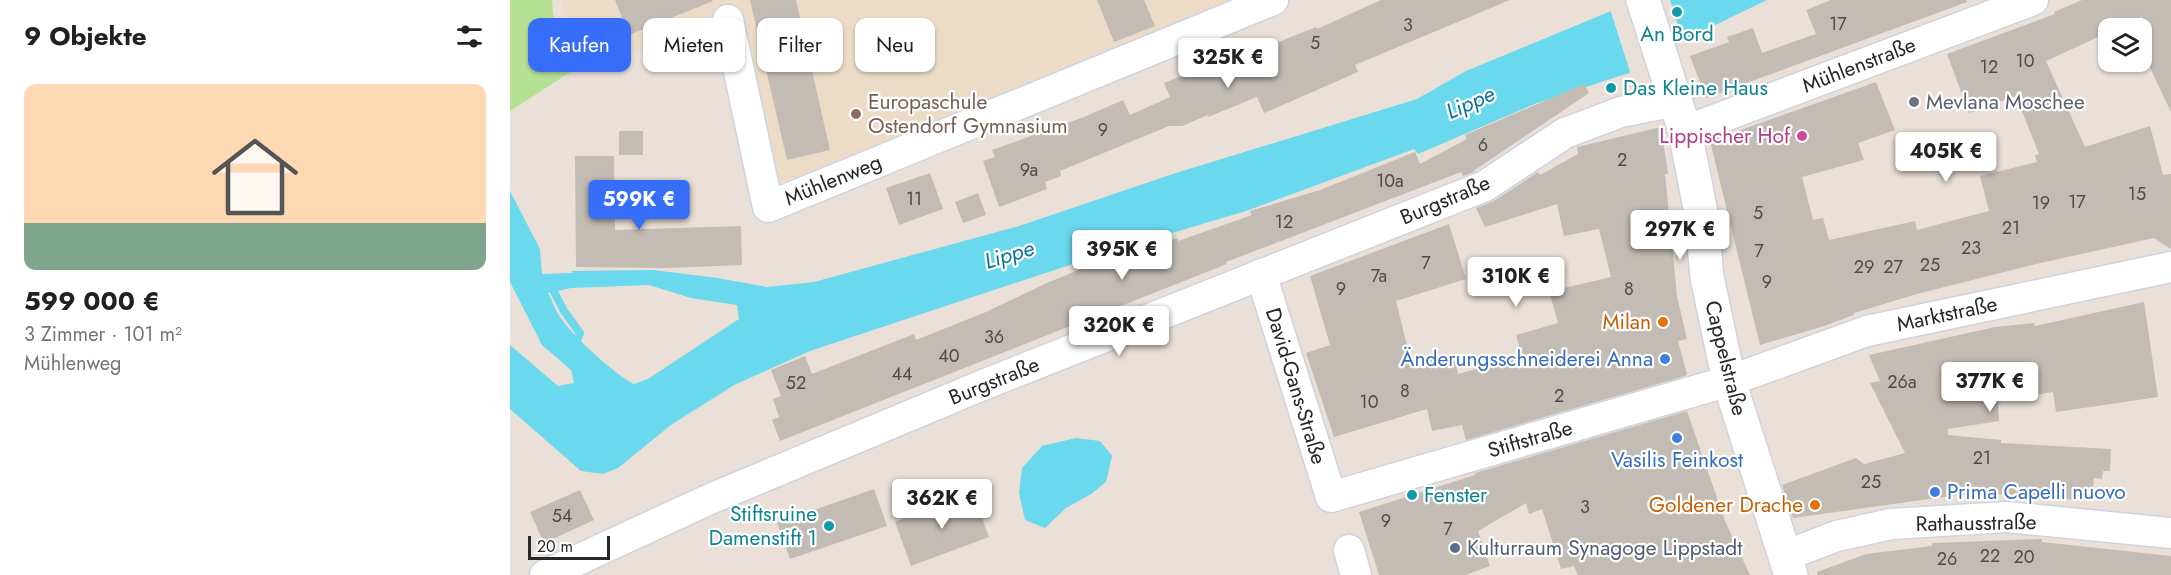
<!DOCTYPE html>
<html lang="de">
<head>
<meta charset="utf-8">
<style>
	:root { --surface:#fff; --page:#f2f2f2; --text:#202124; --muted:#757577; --line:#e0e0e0; --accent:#366ef9 }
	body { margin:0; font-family:Jost,sans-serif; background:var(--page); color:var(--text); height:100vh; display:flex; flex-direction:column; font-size:22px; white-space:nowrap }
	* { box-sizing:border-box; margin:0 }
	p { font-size:20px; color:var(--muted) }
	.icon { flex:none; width:33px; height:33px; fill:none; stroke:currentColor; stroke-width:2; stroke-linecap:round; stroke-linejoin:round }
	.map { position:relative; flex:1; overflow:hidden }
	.drawer { display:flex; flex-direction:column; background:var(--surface); width:510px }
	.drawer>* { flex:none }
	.guide { position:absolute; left:18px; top:18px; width:570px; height:54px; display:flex; gap:12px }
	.controls { position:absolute; left:1588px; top:18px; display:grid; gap:12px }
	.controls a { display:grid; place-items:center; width:54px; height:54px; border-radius:12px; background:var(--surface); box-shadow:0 2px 4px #0004; font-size:30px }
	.scale { position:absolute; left:18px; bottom:15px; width:82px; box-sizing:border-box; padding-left:6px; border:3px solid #272727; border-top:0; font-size:16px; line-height:21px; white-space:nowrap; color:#272727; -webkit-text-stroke:4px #fff; paint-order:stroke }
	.price { position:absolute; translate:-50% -51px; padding:0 14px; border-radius:6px; background:#fff; color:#222; font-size:20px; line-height:39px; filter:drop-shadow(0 2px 3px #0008) }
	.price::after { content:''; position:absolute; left:50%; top:36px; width:18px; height:14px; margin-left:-9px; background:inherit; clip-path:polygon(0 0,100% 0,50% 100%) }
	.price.current { background:var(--accent); color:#fff }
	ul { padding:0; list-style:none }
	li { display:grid; align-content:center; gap:12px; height:318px; padding:0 24px }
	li+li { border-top:2px solid var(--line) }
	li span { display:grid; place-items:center; height:186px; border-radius:12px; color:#555 }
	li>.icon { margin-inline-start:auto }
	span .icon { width:108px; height:108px; fill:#fffc; stroke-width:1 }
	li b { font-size:26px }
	h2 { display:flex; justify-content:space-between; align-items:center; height:72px; padding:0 24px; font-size:26px }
	.chip { padding:0 21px; border-radius:12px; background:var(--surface); box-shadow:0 2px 4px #0004; font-size:21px; line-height:54px }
	.chip.current { background:var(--accent); color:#fff }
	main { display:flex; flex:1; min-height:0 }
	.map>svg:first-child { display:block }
</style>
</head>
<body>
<main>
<section class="drawer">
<h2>9 Objekte<svg class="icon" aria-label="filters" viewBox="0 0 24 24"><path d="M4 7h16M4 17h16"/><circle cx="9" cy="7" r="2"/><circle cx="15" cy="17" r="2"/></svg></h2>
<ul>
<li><span style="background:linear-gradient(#ffd9b3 75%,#7fa58c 0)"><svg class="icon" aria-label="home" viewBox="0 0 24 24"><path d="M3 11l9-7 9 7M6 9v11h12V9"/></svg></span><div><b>599 000 €</b><p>3 Zimmer · 101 m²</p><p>Mühlenweg</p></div></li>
</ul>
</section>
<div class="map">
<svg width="1661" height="575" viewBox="0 0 1661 575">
	<rect width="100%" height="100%" fill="#eae0d8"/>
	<polygon fill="#ecdcc7" points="50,0 723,0 280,182 267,179 228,34 89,59 78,32 63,36"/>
	<polygon fill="#b6e194" points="0,0 42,0 45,35 62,71 0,111"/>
	<g fill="#6ad8ed" fill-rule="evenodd">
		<path d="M1128 0H1257L1174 40 1122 72 1027 103 908 154 904 149 736 211 605 250 300 351 224 385 161 425 108 468 93 474 71 471 0 409V345L48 386 64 383 61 370 32 345 0 282V191L30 249 32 274 62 273V271L143 270 208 278 257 287 304 282 509 226 666 173 907 99 956 71ZM139 285 181 298 227 305 229 319 138 379 124 384C103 373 61 335 48 314 44 308 42 300 38 293L61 288Z"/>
		<polygon points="566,438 590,441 602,456 596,482 581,494 556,508 535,528 515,520 509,493 512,468 532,446"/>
	</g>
	<polygon fill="#eae0d8" points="1120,0 1160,0 1174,43 1121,75 1100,9"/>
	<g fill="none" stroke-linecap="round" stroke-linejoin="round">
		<polyline stroke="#6ad8ed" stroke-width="8" points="39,282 54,311 70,333 65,346"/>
	</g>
	<g fill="#c2bcb4">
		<polygon points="105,0 202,0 203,1 119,35"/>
		<polygon points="240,0 286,0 320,150 277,160"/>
		<polygon points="587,0 634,0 645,26 604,42"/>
		<polygon points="871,0 1000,0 845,65 848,72 754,113 747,97 698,117 698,115 672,126 659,126 550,171 551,176 535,182 537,189 489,207 473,161 485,157 482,150 574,117 613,100 620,115 660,97 654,83 699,65 702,73 750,53 749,50 806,27 807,29"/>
		<polygon points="1321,0 1456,0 1457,2 1196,98 1180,56 1219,42 1217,37 1243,28 1252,53 1306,34 1296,10"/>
		<polygon points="1572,0 1661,0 1661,112 1632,51 1632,17 1607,28 1599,28 1599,32 1536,61 1575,147 1640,126 1653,175 1661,174 1661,249 1644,238 1526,264 1407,294 1344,313 1344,315 1314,326 1250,345 1200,141 1366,82 1385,130 1348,143 1354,160 1292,177 1303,220 1313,218 1319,240 1405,221 1407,230 1479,211 1470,176 1527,162 1525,155 1529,154 1506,96 1459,113 1437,54 1545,14 1544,12"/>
		<polygon points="1074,84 1079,93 962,172 967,171 953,176 951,172 716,262 717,264 270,441 262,420 269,417 263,399 271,396 261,370 295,356 302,374 404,334 406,340 476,312 537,283 612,252 614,257 667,238 668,241 742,215 740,211 810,190 905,152 910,164 957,139 955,135"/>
		<polygon points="1151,127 1158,174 1155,174 1167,296 1177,339 1168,341 1177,374 1175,376 956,440 952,425 922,431 917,409 824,437 796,353 820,345 800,276 939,224 956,279 886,301 901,362 935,354 936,356 943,355 948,374 1012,356 1006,335 1048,323 1040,294 1054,290 1054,288 1101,277 1089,229 1054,236 1047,204 975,227 966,208 984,201 1028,172 1030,175 1068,154 1067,147"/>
		<rect x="109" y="131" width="24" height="24"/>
		<polygon points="65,156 104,156 105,230 231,226 232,265 158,268 66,267"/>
		<polygon points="420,173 433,209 389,225 376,188"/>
		<polygon points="468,193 476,215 453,223 445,202"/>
		<polygon points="1634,302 1648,397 1546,412 1543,392 1488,401 1489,421 1438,429 1438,435 1491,440 1491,443 1601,449 1600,471 1593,471 1592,479 1584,478 1582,501 1488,494 1455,494 1283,518 1272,485 1346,458 1354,464 1395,453 1360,383 1370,381 1359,355 1485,327 1524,323 1525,326"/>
		<polygon points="1177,411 1215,521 1240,575 1068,575 1064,566 1051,569 1032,509 1019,514 1016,503 968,531 980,566 956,575 869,575 849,512 965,475 965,473"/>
		<polygon points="364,489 377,526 280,559 267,523"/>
		<polygon points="70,490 84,520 34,543 20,512"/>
		<polygon points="463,494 479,537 401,566 385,522"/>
		<polygon points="1532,539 1532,542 1661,556 1661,575 1307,575 1307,572 1356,554 1422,546 1422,543"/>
	</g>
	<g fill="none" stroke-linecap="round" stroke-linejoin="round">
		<g stroke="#cdd3e1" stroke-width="33">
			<g id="street">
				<polyline points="218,20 258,207 763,0"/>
				<polyline points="1175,131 1523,0"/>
				<polyline points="751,274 821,497 1219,381 1357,331 1661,267"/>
				<polyline points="839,550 846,575"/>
				<polyline points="1274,556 1327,536 1381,524 1497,517 1661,533"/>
				<polyline points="35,575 200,499 473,385 975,186 1055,133 1111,112 1166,101"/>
			</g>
		</g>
		<g stroke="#cdd3e1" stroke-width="36">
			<polyline id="secondary" points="1133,0 1175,131 1191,213 1197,277 1219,381 1281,575"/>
		</g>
		<use href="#street" stroke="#fff" stroke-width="30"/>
		<use href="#secondary" stroke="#fff" stroke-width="33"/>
	</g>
	<g fill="#0f9aa8" stroke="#fff" stroke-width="2">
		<circle cx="1167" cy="12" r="6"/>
		<circle cx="1101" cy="88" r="6"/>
		<circle cx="902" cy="495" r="6"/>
		<circle cx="319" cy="526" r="6"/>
	</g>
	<circle fill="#6b7280" stroke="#fff" stroke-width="2" cx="1404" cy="102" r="6"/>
	<circle fill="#8d6e63" stroke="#fff" stroke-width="2" cx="346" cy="114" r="6"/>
	<circle fill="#d1479c" stroke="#fff" stroke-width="2" cx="1292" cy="136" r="6"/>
	<g fill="#e8710a" stroke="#fff" stroke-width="2">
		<circle cx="1153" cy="322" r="6"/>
		<circle cx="1305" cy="505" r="6"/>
	</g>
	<g fill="#3f7fe0" stroke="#fff" stroke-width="2">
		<circle cx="1155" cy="359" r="6"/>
		<circle cx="1167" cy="438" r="6"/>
		<circle cx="1425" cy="492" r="6"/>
	</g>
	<circle fill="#5c6f8a" stroke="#fff" stroke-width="2" cx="945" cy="548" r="6"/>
	<g text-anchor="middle" stroke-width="4.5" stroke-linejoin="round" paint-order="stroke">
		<g font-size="18" fill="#4e4c4a">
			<text x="1328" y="30">17</text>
			<text x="898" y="31">3</text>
			<text x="805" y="49">5</text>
			<text x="1515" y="67">10</text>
			<text x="1479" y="73">12</text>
			<text x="593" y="136">9</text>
			<text x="973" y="151">6</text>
			<text x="1112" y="166">2</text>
			<text x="519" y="176">9a</text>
			<text x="880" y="187">10a</text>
			<text x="1627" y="200">15</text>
			<text x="404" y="205">11</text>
			<text x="1567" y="208">17</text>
			<text x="1531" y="209">19</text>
			<text x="1248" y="219">5</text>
			<text x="774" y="228">12</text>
			<text x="1501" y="234">21</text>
			<text x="1461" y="254">23</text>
			<text x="1249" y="257">7</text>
			<text x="916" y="269">7</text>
			<text x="1420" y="271">25</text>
			<text x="1354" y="273">29</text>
			<text x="1383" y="273">27</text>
			<text x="869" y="282">7a</text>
			<text x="1257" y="288">9</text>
			<text x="831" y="295">9</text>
			<text x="1119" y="295">8</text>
			<text x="484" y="343">36</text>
			<text x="439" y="362">40</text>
			<text x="392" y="380">44</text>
			<text x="1392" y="388">26a</text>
			<text x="286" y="389">52</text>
			<text x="895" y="397">8</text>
			<text x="1049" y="402">2</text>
			<text x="859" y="408">10</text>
			<text x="1472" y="464">21</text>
			<text x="1361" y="488">25</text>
			<text x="1075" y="513">3</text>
			<text x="52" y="522">54</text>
			<text x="876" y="527">9</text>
			<text x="938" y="535">7</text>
			<text x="1480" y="562">22</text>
			<text x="1514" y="563">20</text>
			<text x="1437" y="565">26</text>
		</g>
		<g font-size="21" fill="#0d838f" stroke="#fff" text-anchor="start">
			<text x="1167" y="41" text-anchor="middle">An Bord</text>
			<text x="1113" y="95">Das Kleine Haus</text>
			<text x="914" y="502">Fenster</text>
			<text x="307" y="521" text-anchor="end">Stiftsruine<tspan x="307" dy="24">Damenstift 1</tspan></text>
		</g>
		<g font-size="21" fill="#272727" stroke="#fff">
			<text transform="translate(1349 65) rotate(-21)" y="7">Mühlenstraße</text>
			<text transform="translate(323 180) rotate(-22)" y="7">Mühlenweg</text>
			<text transform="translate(935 200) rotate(-23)" y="7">Burgstraße</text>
			<text transform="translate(1437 314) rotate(-12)" y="7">Marktstraße</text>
			<text transform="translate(1216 358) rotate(76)" y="7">Cappelstraße</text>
			<text transform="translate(484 381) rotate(-22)" y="7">Burgstraße</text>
			<text transform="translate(786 386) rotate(73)" y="7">David-Gans-Straße</text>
			<text transform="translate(1020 439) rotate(-16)" y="7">Stiftstraße</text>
			<text transform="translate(1466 523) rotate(-1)" y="7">Rathausstraße</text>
		</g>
		<g font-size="21" fill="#785e54" stroke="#fff" text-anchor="start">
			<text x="358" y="109">Europaschule<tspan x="358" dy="24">Ostendorf Gymnasium</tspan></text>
		</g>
		<g font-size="21" fill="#5b616d" stroke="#fff" text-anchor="start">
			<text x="1416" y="109">Mevlana Moschee</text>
		</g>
		<g font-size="21" fill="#b23c85" stroke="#fff" text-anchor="end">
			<text x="1280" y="143">Lippischer Hof</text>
		</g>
		<g font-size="21" fill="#c56008" stroke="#fff" text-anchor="end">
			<text x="1141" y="329">Milan</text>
			<text x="1293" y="512">Goldener Drache</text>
		</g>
		<g font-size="21" fill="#366cbe" stroke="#fff" text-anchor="end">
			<text x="1143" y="366">Änderungsschneiderei Anna</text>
			<text x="1167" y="467" text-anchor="middle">Vasilis Feinkost</text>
			<text x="1437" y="499" text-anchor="start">Prima Capelli nuovo</text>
		</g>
		<g font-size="21" fill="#4e5e75" stroke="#fff" text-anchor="start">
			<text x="957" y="555">Kulturraum Synagoge Lippstadt</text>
		</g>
		<g font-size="22" font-style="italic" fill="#0d7495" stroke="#fff">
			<text transform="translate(960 102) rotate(-24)" y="8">Lippe</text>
			<text transform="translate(499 254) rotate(-17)" y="8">Lippe</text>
		</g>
	</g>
</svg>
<div class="controls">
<a><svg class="icon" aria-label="layers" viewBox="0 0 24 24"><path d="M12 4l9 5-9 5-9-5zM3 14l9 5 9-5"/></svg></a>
</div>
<div class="scale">20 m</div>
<b class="price" style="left:718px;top:89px">325K €</b>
<b class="price" style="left:1436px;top:183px">405K €</b>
<b class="price current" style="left:129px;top:231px">599K €</b>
<b class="price" style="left:1170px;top:261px">297K €</b>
<b class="price" style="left:612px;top:281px">395K €</b>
<b class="price" style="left:1006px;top:308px">310K €</b>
<b class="price" style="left:609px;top:357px">320K €</b>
<b class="price" style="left:1480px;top:413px">377K €</b>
<b class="price" style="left:432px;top:530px">362K €</b>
<div class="guide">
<a class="chip current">Kaufen</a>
<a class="chip">Mieten</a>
<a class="chip">Filter</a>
<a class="chip">Neu</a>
</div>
</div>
</main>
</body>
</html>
